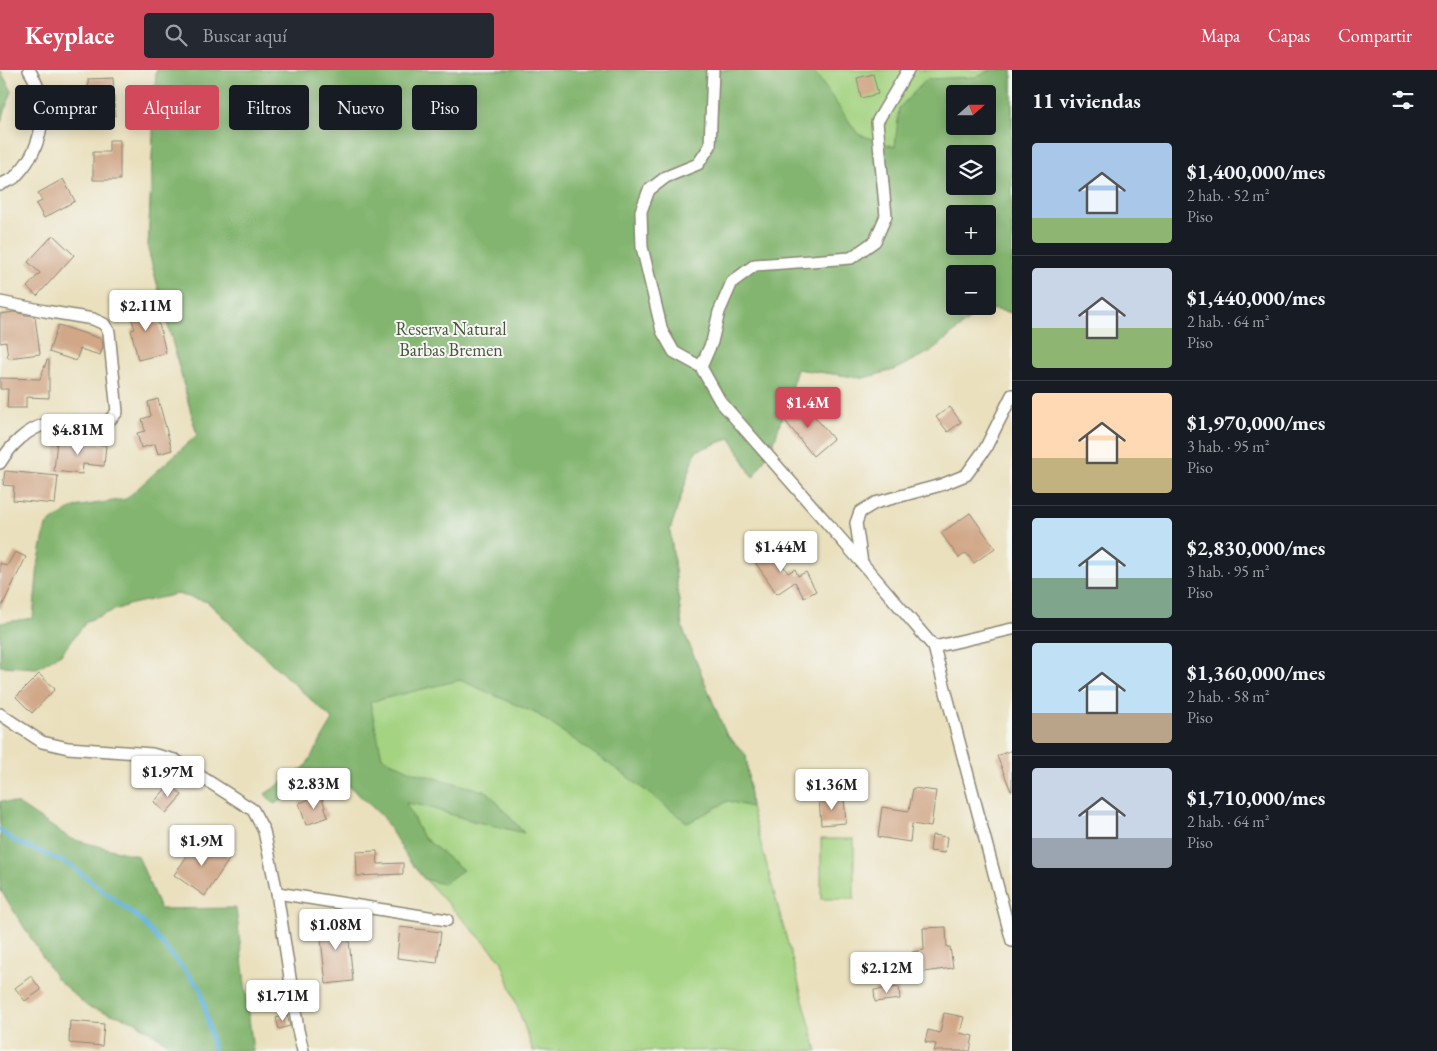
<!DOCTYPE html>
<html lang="es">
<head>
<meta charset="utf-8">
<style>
	:root { --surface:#171b24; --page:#242831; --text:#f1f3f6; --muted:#9ea1a6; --line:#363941; --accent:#d1495b }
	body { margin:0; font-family:"EB Garamond",serif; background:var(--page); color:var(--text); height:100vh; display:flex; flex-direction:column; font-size:19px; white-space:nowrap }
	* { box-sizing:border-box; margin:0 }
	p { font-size:16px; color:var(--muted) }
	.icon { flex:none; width:28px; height:28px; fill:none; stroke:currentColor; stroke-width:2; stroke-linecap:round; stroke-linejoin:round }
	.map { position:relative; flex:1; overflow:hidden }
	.drawer { display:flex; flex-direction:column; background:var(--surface); width:425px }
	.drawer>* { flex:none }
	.hud { position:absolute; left:15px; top:15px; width:475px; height:45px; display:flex; gap:10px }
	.needle { width:32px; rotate:69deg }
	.tools { position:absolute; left:946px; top:15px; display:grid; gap:10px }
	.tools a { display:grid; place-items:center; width:50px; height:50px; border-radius:5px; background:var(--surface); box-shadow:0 2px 12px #0003; font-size:25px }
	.price { position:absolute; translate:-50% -42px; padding:0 11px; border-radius:5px; background:#fff; color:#222; font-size:16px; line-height:32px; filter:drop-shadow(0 1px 2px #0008) }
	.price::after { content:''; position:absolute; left:50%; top:30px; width:15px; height:11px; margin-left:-8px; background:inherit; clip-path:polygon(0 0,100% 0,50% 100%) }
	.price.active { background:var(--accent); color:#fff }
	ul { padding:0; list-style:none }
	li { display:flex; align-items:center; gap:15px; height:125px; padding:0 20px }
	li+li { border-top:1px solid var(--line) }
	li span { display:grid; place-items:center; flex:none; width:140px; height:100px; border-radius:5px; color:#555 }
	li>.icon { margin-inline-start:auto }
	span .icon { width:60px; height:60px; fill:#fffc; stroke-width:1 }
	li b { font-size:21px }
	h2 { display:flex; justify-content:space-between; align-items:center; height:60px; padding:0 20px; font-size:21px }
	.chip { padding:0 18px; border-radius:5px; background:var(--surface); box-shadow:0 2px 12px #0003; font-size:18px; line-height:45px }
	.chip.active { background:var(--accent); color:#fff }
	header { display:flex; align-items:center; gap:30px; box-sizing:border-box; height:70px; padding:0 25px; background:var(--accent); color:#fff }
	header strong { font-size:24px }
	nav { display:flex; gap:28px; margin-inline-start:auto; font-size:18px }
	.search { width:350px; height:45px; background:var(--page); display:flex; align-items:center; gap:12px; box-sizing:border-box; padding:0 18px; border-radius:5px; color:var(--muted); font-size:19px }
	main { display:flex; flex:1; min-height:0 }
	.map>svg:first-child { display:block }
</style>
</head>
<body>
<header>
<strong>Keyplace</strong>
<div class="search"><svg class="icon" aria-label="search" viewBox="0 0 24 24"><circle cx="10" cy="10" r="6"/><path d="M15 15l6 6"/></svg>Buscar aquí</div>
<nav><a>Mapa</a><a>Capas</a><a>Compartir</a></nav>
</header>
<main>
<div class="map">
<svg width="1012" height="981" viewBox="0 0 1012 981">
	<rect width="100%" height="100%" fill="#f6f6f2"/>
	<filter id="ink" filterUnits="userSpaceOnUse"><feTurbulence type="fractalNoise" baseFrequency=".02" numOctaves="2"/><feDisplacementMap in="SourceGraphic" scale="10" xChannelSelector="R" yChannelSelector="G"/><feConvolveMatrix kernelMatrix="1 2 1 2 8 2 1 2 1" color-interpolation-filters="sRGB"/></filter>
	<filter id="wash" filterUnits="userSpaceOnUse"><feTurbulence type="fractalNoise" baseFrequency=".0096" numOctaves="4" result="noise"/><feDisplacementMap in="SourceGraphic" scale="20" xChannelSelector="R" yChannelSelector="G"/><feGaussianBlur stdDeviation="1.12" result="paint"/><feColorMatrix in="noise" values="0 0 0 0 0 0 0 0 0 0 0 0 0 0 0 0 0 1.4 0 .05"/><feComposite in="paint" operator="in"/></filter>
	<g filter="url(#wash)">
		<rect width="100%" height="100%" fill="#eae0bd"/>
		<g fill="#a4d381" stroke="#687f56" fill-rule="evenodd">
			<path d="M156 0H1012V243L994 239 971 248 933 280 894 300 863 308 797 299 773 375 753 408 731 368 696 381 670 460 682 557 726 664 746 685 751 737 817 981H533L501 890 419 803 408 789 333 650 266 588 148 475 197 365 148 179ZM955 24H988V56H955ZM955 84H988V116H955ZM955 144H988V176H955ZM955 204H988V236H955Z"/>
			<rect x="821" y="769" width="33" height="60"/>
		</g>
		<g fill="#83b56f" stroke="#57704d" fill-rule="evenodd">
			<polygon points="0,0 12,21 1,52 0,52"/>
			<path d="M156 0H813L858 64 895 77 899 38 927 9 977 7 991 0H1012V243L994 239 971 248 933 280 894 300 863 308 797 299 773 375 753 408 731 368 696 381 670 460 682 557 726 664 746 685 751 737 728 731 688 753 625 705 537 644 460 610 370 632 382 687 413 702 488 722 524 763 469 750 424 736 406 733 422 766 463 800 443 814 424 809 408 789 383 747 348 715 326 707 274 734 265 724 305 697 333 650 266 588 208 532 177 524 128 535 87 551 61 584 37 598 0 596V553L33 548 38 495 46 455 74 437 126 429 197 365 148 179ZM955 24H988V56H955ZM955 84H988V116H955ZM955 144H988V176H955ZM955 204H988V236H955Z"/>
			<polygon points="0,731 18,734 71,769 138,786 160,839 236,838 253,981 179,981 134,951 88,937 56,908 0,819"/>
		</g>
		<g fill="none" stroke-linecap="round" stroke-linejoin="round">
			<polyline stroke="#60b3db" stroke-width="4.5" points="0,760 13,770 70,795 141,850 201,919 214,981"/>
		</g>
		<g id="blocks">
			<g fill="#d1a788">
				<polygon points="873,4 878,24 861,28 857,8"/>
				<polygon points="113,8 115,46 92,47 92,29 89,29 88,9"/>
				<polygon points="109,70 120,70 120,110 93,110 93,82 109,82"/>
				<polygon points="63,109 75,131 44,148 36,134 42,131 38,123"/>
				<polygon points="53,165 74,185 37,226 27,217 40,203 28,192"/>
				<polygon points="149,232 157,254 159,254 166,283 138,290 131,260 135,259 128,239"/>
				<polygon points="14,242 35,247 40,284 8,288 6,272 0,273 0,244"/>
				<polygon points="58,255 102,269 103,276 100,285 80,279 76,291 49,282"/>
				<polygon points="47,290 49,290 49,328 26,327 26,338 7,338 8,319 0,319 0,308 40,309"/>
				<polygon points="158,329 172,380 158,384 155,374 141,378 137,363 145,361 142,349 151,346 148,332"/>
				<polygon points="803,332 833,369 813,386 783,348"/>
				<polygon points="950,337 961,352 948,362 936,347"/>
				<polygon points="57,370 106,375 104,396 83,394 82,404 54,401"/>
				<polygon points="5,401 58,406 55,434 13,430 14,416 3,415"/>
				<polygon points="970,443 995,478 974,493 966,483 959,488 941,463"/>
				<polygon points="769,474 788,503 795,499 798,506 806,502 816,521 804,528 795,512 777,524 751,486"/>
				<polygon points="15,482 26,487 0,540 0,493 7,496"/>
				<polygon points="39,604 55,619 32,643 16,627"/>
				<polygon points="1012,680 1012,721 1011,721 997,686"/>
				<polygon points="170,714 182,725 166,743 154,732"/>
				<polygon points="913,718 936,721 931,757 912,754 910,772 878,767 882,737 909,741"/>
				<polygon points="321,725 328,747 306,755 299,733"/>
				<polygon points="844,728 846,753 821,755 819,729"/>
				<polygon points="932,765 947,767 945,783 930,781"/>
				<polygon points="200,767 230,788 205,826 174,805"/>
				<polygon points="377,781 378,794 403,793 403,804 357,806 356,782"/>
				<polygon points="347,849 353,911 326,914 319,851"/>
				<polygon points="400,857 441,862 437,893 397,888"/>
				<polygon points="946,857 947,877 950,877 953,898 916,903 912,882 924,880 923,858"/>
				<polygon points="31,906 41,920 25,931 15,918"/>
				<polygon points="899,917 900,929 875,932 874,920"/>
				<polygon points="944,943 964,947 960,963 973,966 970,981 934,981 936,974 925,972 928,960 940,963"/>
				<polygon points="287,945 290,956 279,959 276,948"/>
				<polygon points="70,951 104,954 102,976 69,973"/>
			</g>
		</g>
	</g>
	<g filter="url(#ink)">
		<use href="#blocks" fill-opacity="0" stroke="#8a8674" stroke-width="1"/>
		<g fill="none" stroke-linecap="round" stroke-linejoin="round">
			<g stroke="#8a8674" stroke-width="14">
				<g id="minor">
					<polyline points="713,0 710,76 698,94 666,107 649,120 641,141 642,177 662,261 674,282 701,297 720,331 862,493 934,577 1012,871"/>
					<path d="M0 115C4 112 10 111 14 108 17 105 20 101 22 99 45 71 49 30 29 0"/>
					<path d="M0 232 45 241 93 249 104 254 109 262 117 342C115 344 112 348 109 350 93 362 66 351 47 354 28 358 10 376 0 393"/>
					<polyline points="701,297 712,272 719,242 732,212 755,195 851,188 875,171 886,146 877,52 908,0"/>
					<polyline points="862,493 856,453 860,442 875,433 941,415 966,405 985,379 1012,325"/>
					<polyline points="934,577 1012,559"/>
					<polyline points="0,644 42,672 68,678 152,684 175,690 253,740 264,761 277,823 298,960 303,981"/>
					<polyline points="277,823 447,850"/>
				</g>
			</g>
			<use href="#minor" stroke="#fff" stroke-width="11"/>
		</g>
	</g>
	<g text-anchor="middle" stroke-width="4" stroke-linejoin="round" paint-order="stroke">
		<g font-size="18" fill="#495540" stroke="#f6f6f2">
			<text x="451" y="265">Reserva Natural<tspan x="451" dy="21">Barbas Bremen</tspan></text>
		</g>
	</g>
</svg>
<div class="tools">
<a><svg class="needle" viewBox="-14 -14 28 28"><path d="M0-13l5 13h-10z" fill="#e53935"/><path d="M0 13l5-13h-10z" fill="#9ea1a6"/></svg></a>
<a><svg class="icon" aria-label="layers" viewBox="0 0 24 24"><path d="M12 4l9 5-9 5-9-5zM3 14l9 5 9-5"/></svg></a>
<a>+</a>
<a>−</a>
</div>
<b class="price" style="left:146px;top:262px">$2.11M</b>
<b class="price active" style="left:808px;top:359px">$1.4M</b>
<b class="price" style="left:78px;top:386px">$4.81M</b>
<b class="price" style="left:781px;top:503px">$1.44M</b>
<b class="price" style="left:168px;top:728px">$1.97M</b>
<b class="price" style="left:314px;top:740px">$2.83M</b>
<b class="price" style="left:832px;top:741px">$1.36M</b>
<b class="price" style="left:202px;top:797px">$1.9M</b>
<b class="price" style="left:336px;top:881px">$1.08M</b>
<b class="price" style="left:887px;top:924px">$2.12M</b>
<b class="price" style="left:283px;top:952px">$1.71M</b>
<div class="hud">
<a class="chip">Comprar</a>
<a class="chip active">Alquilar</a>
<a class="chip">Filtros</a>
<a class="chip">Nuevo</a>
<a class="chip">Piso</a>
</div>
</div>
<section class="drawer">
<h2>11 viviendas<svg class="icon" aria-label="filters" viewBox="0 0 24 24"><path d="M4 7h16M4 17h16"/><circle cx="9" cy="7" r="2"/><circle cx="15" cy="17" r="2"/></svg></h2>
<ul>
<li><span style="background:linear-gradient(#a9c7e8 75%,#8fb573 0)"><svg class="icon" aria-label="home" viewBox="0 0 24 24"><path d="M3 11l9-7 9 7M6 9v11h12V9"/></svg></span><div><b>$1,400,000/mes</b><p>2 hab. · 52 m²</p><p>Piso</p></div></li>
<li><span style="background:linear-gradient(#c9d6e8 60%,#8fb573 0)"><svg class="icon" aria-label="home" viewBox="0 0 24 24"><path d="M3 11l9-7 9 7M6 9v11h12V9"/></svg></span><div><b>$1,440,000/mes</b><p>2 hab. · 64 m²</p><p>Piso</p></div></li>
<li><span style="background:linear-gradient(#ffd9b3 65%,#c2b280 0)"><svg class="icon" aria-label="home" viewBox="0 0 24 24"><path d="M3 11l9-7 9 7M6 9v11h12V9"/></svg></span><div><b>$1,970,000/mes</b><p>3 hab. · 95 m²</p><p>Piso</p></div></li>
<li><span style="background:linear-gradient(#bfe0f5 60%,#7fa58c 0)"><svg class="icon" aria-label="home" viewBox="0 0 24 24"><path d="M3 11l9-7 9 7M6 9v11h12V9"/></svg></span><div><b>$2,830,000/mes</b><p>3 hab. · 95 m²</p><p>Piso</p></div></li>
<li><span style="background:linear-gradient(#bfe0f5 70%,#b9a48a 0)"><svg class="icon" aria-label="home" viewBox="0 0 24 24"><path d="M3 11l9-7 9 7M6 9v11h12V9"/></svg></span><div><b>$1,360,000/mes</b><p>2 hab. · 58 m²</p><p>Piso</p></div></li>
<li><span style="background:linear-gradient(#c9d6e8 70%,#9aa5b1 0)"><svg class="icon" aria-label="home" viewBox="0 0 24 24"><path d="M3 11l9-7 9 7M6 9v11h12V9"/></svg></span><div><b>$1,710,000/mes</b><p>2 hab. · 64 m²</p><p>Piso</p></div></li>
</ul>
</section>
</main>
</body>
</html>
